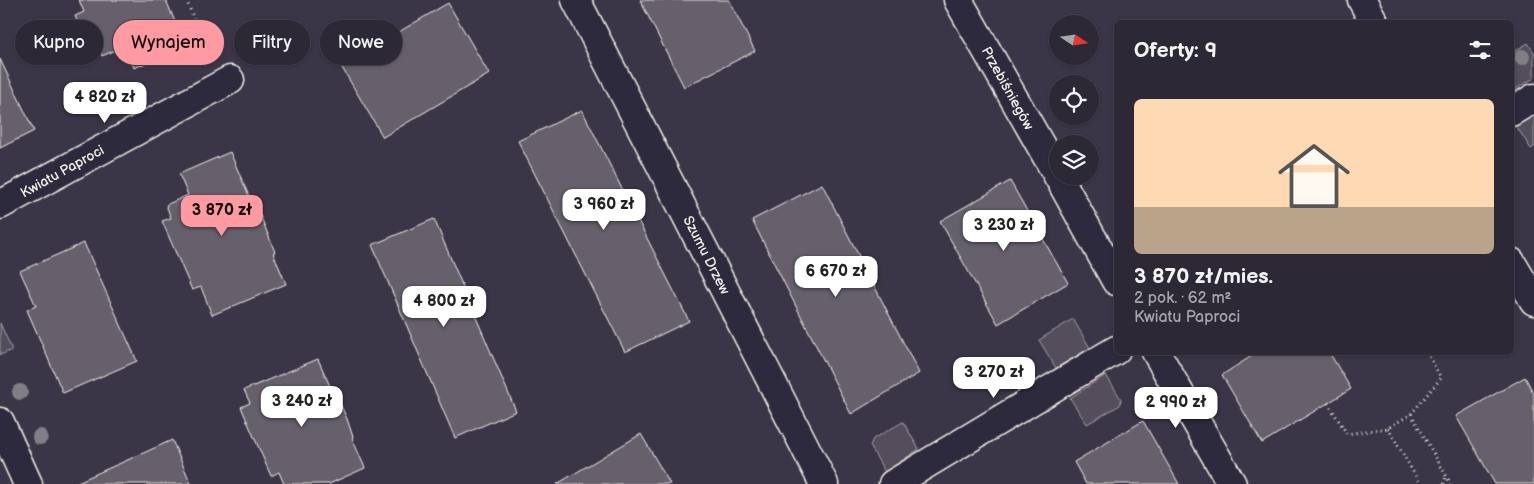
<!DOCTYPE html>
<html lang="pl">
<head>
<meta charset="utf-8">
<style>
	:root { --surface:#2c2835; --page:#34303d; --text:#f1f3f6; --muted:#a6a6ad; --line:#484450; --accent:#ff9aa2 }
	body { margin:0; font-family:"Balsamiq Sans",sans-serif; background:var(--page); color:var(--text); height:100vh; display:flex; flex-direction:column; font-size:19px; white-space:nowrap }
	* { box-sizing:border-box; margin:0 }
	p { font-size:16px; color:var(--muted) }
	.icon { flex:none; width:28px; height:28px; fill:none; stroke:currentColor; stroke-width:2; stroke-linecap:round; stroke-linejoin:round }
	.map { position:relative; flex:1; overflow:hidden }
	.side { position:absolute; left:1114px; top:20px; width:400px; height:335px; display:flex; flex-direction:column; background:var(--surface); border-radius:8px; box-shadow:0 1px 4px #0004,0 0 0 1px var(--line) }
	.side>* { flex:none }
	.top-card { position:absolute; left:15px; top:20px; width:475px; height:45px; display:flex; gap:10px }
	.needle { width:32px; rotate:103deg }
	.buttons { position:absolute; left:1049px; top:15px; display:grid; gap:10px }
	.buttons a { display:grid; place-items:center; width:50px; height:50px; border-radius:50%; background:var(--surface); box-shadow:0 1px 4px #0004,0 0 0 1px var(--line); font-size:25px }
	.price { position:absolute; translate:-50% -42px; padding:0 11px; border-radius:10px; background:#fff; color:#222; font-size:16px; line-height:32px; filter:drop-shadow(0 1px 2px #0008) }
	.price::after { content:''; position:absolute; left:50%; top:30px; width:15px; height:11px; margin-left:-8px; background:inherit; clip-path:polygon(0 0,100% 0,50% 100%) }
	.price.current { background:var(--accent); color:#111 }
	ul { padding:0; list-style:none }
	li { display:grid; align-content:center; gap:10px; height:265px; padding:0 20px }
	li span { display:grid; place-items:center; height:155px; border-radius:8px; color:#555 }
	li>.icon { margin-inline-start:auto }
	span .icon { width:90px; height:90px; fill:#fffc; stroke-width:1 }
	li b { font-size:21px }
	h2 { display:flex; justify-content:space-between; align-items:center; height:60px; padding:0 20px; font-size:21px }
	.tag { padding:0 18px; border-radius:22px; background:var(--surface); box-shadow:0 1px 4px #0004,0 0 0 1px var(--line); font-size:18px; line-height:45px }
	.tag.current { background:var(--accent); color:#111 }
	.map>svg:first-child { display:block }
</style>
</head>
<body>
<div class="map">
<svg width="1534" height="484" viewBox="0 0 1534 484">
	<rect width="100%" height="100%" fill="#3b3647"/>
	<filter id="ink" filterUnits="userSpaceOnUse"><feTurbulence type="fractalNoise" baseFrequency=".02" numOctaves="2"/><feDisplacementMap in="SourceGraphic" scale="10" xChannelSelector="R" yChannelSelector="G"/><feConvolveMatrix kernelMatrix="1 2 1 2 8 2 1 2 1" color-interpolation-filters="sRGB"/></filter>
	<g filter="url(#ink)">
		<g fill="#534e5c" stroke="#a4a0a2">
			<polygon points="1528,43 1534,53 1534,78 1511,92 1511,53"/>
			<polygon points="1534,112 1534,147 1531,149 1515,124"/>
			<polygon points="1073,319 1090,348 1056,368 1039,340"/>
			<polygon points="0,323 12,350 0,355"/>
			<polygon points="1106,375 1121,399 1120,405 1087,424 1070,398"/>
			<polygon points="903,422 919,449 885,472 870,446 873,439"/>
		</g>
		<g fill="#65616c" stroke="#f4f1e8">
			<polygon points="79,0 166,0 185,46 134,68 125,46 102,56 97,43 88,47 75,16 84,12"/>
			<polygon points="640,0 729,0 755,51 684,87"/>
			<polygon points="448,3 489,74 383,137 341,66"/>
			<polygon points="0,59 34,131 0,148"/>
			<polygon points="582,110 689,321 625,352 518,141"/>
			<polygon points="230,152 254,208 257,207 275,252 273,253 286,284 212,315 201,287 192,290 162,221 171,218 166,205 188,195 179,174"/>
			<polygon points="1010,181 1068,283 998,324 940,221"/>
			<polygon points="822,184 919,373 851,414 752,220"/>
			<polygon points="434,219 516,411 455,438 372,245"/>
			<polygon points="84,243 137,361 63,393 27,310 36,306 20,271"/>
			<polygon points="1258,352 1329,352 1351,389 1262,443 1222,375"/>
			<polygon points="318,359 333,393 335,392 347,419 353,437 352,438 365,468 329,484 284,484 279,472 271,476 241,407 250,403 244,390"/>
			<polygon points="1525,377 1534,394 1534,484 1495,484 1456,416"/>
			<polygon points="1143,421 1179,484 1086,484 1074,462"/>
			<polygon points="641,434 670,484 557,484"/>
			<polygon points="172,440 191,484 73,484 148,451"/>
		</g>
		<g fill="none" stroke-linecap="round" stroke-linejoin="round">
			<g stroke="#f4f1e8" stroke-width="31">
				<g id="minor">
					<polyline points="576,0 824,484"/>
					<polyline points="958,0 1058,176"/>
					<polyline points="1362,0 1374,22"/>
					<polyline points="1511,112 1534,98"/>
					<polyline points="1058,176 1116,281"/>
					<polyline points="0,205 230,80"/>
					<polyline points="1511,262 1534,301"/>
					<polyline points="1156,352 1232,484"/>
					<polyline points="0,422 28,484"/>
					<polyline points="893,484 1116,350"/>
				</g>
			</g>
			<g stroke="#f4f1e8" stroke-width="3" stroke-dasharray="1 4" stroke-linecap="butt">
				<polyline points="186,0 210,56"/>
				<polyline points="1328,403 1347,434 1388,428 1411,414 1441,378 1427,352"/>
				<polyline points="1411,414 1451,484"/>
				<polyline points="1388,428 1420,484"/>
				<polyline points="1444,484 1446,476"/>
			</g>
			<use href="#minor" stroke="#2f2a3d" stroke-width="28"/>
		</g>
		<g fill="#827e85">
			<circle cx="1522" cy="57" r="8"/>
			<circle cx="20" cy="392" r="8"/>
			<circle cx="40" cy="437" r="8"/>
		</g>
	</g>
	<g text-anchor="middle" stroke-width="4" stroke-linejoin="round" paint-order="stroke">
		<g font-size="14" fill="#f4f1e8" stroke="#2f2a3d">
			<text transform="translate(1008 88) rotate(61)" y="5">Przebiśniegów</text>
			<text transform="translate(62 171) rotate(-29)" y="5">Kwiatu Paproci</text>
			<text transform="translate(707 255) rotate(63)" y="5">Szumu Drzew</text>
		</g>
	</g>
</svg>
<div class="buttons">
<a><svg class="needle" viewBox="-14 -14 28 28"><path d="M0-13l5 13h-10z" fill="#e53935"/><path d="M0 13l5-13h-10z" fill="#a6a6ad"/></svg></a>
<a><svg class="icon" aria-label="locate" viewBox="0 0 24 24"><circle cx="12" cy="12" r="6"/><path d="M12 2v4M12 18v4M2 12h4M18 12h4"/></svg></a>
<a><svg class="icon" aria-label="layers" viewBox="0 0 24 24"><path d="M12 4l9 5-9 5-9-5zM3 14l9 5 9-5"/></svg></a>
</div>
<b class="price" style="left:105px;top:124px">4 820 zł</b>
<b class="price" style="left:604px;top:231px">3 960 zł</b>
<b class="price current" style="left:222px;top:237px">3 870 zł</b>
<b class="price" style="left:1004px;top:252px">3 230 zł</b>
<b class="price" style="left:836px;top:298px">6 670 zł</b>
<b class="price" style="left:444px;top:328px">4 800 zł</b>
<b class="price" style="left:994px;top:399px">3 270 zł</b>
<b class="price" style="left:302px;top:428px">3 240 zł</b>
<b class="price" style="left:1176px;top:429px">2 990 zł</b>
<div class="top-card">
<a class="tag">Kupno</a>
<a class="tag current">Wynajem</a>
<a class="tag">Filtry</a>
<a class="tag">Nowe</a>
</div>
<section class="side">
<h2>Oferty: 9<svg class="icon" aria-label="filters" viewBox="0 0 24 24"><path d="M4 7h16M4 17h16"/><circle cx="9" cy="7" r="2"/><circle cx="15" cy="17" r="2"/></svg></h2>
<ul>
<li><span style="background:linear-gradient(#ffd9b3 70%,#b9a48a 0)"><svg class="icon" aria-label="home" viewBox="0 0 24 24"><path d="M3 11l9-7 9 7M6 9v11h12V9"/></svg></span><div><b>3 870 zł/mies.</b><p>2 pok. · 62 m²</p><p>Kwiatu Paproci</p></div></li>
</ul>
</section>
</div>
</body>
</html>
